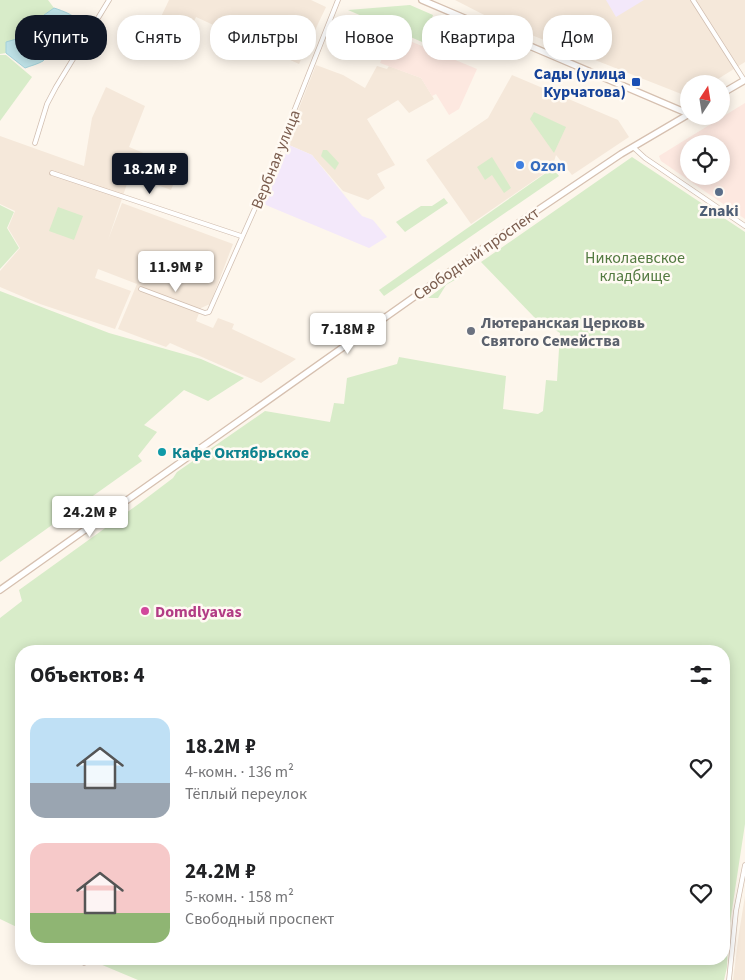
<!DOCTYPE html>
<html lang="ru">
<head>
<meta charset="utf-8">
<style>
	:root { --surface:#fff; --page:#f6f6f6; --text:#202124; --muted:#757577; --accent:#111827 }
	body { margin:0; font-family:"Source Sans 3",sans-serif; background:var(--page); color:var(--text); height:100vh; display:flex; flex-direction:column; font-size:19px; white-space:nowrap }
	* { box-sizing:border-box; margin:0 }
	p { font-size:16px; color:var(--muted) }
	.icon { flex:none; width:28px; height:28px; fill:none; stroke:currentColor; stroke-width:2; stroke-linecap:round; stroke-linejoin:round }
	.map { position:relative; flex:1; overflow:hidden }
	.sheet { position:absolute; left:15px; top:645px; width:715px; height:320px; display:flex; flex-direction:column; background:var(--surface); border-radius:20px; box-shadow:0 2px 12px #0003 }
	.sheet>* { flex:none }
	.hud { position:absolute; left:15px; top:15px; width:715px; height:45px; display:flex; gap:10px }
	.needle { width:32px; rotate:12deg }
	.fabs { position:absolute; left:680px; top:75px; display:grid; gap:10px }
	.fabs a { display:grid; place-items:center; width:50px; height:50px; border-radius:50%; background:var(--surface); box-shadow:0 2px 12px #0003; font-size:25px }
	.price { position:absolute; translate:-50% -42px; padding:0 11px; border-radius:5px; background:#fff; color:#222; font-size:16px; line-height:32px; filter:drop-shadow(0 1px 2px #0008) }
	.price::after { content:''; position:absolute; left:50%; top:30px; width:15px; height:11px; margin-left:-8px; background:inherit; clip-path:polygon(0 0,100% 0,50% 100%) }
	.price.on { background:var(--accent); color:#fff }
	ul { padding:0; list-style:none }
	li { display:flex; align-items:center; gap:15px; height:125px; padding:0 15px }
	li span { display:grid; place-items:center; flex:none; width:140px; height:100px; border-radius:15px; color:#555 }
	li>.icon { margin-inline-start:auto }
	span .icon { width:60px; height:60px; fill:#fffc; stroke-width:1 }
	li b { font-size:21px }
	h2 { display:flex; justify-content:space-between; align-items:center; height:60px; padding:0 15px; font-size:21px }
	.tag { padding:0 18px; border-radius:20px; background:var(--surface); box-shadow:0 2px 12px #0003; font-size:18px; line-height:45px }
	.tag.on { background:var(--accent); color:#fff }
	.map>svg:first-child { display:block }
</style>
</head>
<body>
<div class="map">
<svg width="745" height="980" viewBox="0 0 745 980">
	<rect width="100%" height="100%" fill="#fdf6ec"/>
	<g fill="#f5e8da">
		<polygon points="169,0 311,0 326,7 299,64 196,17 178,56 149,42"/>
		<polygon points="455,0 745,0 745,62 710,84 689,84 689,97 496,21"/>
		<polygon points="316,65 343,75 365,88 377,66 387,69 389,66 421,78 434,99 409,113 398,100 367,119 395,165 377,174 385,188 368,200 343,191 312,155 289,145 288,136"/>
		<polygon points="512,75 618,120 629,137 572,175 556,155 552,168 471,224 426,160 488,118"/>
		<polygon points="106,87 145,106 129,147 180,168 171,190 130,175 108,240 122,203 233,244 210,304 201,308 196,321 213,328 218,318 234,324 232,329 296,359 261,383 170,343 166,347 118,329 137,284 98,269 95,278 131,291 115,329 40,304 0,287 0,271 20,248 8,228 15,211 0,204 0,136 84,166 92,118"/>
		<polygon points="745,896 745,980 733,980 739,933"/>
	</g>
	<g fill="#fde8e0" fill-rule="evenodd">
		<polygon points="393,34 477,69 459,109 449,115 436,94 432,96 421,78 380,63"/>
		<path d="M745 103V219L661 161 659 156ZM689 144H721V176H689Z"/>
	</g>
	<g fill="#f3e8fa">
		<polygon points="606,0 644,0 616,17"/>
		<polygon points="289,145 312,155 353,206 362,216 373,220 387,237 369,248 261,203 268,196"/>
	</g>
	<g fill="#d8ecc9">
		<polygon points="0,0 48,0 54,8 44,15 41,24 20,38 7,42 6,53 0,54"/>
		<polygon points="410,5 433,15 426,37 440,43 429,45 348,10"/>
		<polygon points="0,55 6,55 32,77 0,121"/>
		<polygon points="534,112 566,127 554,153 530,119"/>
		<polygon points="323,150 327,150 339,163 335,170 321,156"/>
		<polygon points="492,157 511,188 504,193 492,175 485,180 477,167"/>
		<polygon points="632,157 745,232 745,824 728,936 727,967 724,980 138,980 88,959 724,959 724,651 21,651 21,929 0,919 0,618 22,601 19,590 140,503 173,478 177,472 265,411 330,422 334,403 344,404 347,378 397,364 399,357 506,376 503,409 538,414 543,411 546,380 557,381 560,333 534,317 481,262"/>
		<polygon points="553,168 559,176 384,296 379,290"/>
		<polygon points="444,198 448,203 405,232 396,222 421,206 432,206"/>
		<polygon points="0,205 14,212 7,228 19,248 0,269"/>
		<polygon points="58,207 83,216 74,240 49,231"/>
		<polygon points="463,272 460,277 446,285 438,298 428,298"/>
		<polygon points="0,291 109,333 201,359 244,378 208,401 184,390 144,425 157,432 138,456 142,461 0,562"/>
	</g>
	<path fill="#bfe3e8" stroke="#a5d3da" d="M54 8C98 22 84 38 51 53 47 55 46 58 43 61 38 64 30 66 25 68L6 53V42L20 38 40 24 44 15Z"/>
	<g fill="none" stroke-linecap="round" stroke-linejoin="round">
		<g stroke="#d1beb0" stroke-width="5.5">
			<g id="minor">
				<polyline points="693,0 744,80"/>
				<polyline points="35,143 47,104 56,87 109,0"/>
				<polyline points="633,147 645,158 745,226"/>
				<polyline points="52,173 241,236"/>
				<polyline points="141,289 205,313 209,312 260,197 338,0"/>
				<polyline points="84,963 85,959"/>
				<polyline points="729,980 736,911 745,865"/>
			</g>
		</g>
		<g stroke="#d6c0b0" stroke-width="8">
			<g id="secondary">
				<polyline points="422,0 689,114"/>
				<polyline points="721,94 745,80"/>
				<polyline points="0,590 520,222 621,154 689,114"/>
			</g>
		</g>
		<use href="#minor" stroke="#fff" stroke-width="4"/>
		<use href="#secondary" stroke="#fff" stroke-width="5.5"/>
	</g>
	<rect fill="#1a4fb4" stroke="#fffaf3" stroke-width="2" x="631" y="77" width="10" height="10" rx="2.5"/>
	<circle fill="#3f7fe0" stroke="#fffaf3" stroke-width="2" cx="520" cy="165" r="5"/>
	<circle fill="#5c6f8a" stroke="#fffaf3" stroke-width="2" cx="719" cy="192" r="5"/>
	<circle fill="#6b7280" stroke="#fffaf3" stroke-width="2" cx="471" cy="331" r="5"/>
	<circle fill="#0f9aa8" stroke="#fffaf3" stroke-width="2" cx="162" cy="452" r="5"/>
	<circle fill="#d1479c" stroke="#fffaf3" stroke-width="2" cx="145" cy="611" r="5"/>
	<g text-anchor="middle" stroke-width="5" stroke-linejoin="round" paint-order="stroke">
		<g font-size="16" font-weight="bold" fill="#164399" stroke="#fffaf3" text-anchor="end">
			<text x="626" y="79">Сады (улица<tspan x="626" dy="18">Курчатова)</tspan></text>
		</g>
		<g font-size="16" fill="#7a5c4d" stroke="#fffaf3">
			<text transform="translate(275 159) rotate(-68)" y="6">Вербная улица</text>
			<text transform="translate(476 253) rotate(-35)" y="6">Свободный проспект</text>
		</g>
		<g font-size="16" font-weight="bold" fill="#366cbe" stroke="#fffaf3" text-anchor="start">
			<text x="530" y="171">Ozon</text>
		</g>
		<g font-size="16" font-weight="bold" fill="#4e5e75" stroke="#fffaf3">
			<text x="719" y="216">Znaki</text>
		</g>
		<g font-size="16" fill="#537a41" stroke="#fffaf3">
			<text x="635" y="263">Николаевское<tspan x="635" dy="18">кладбище</tspan></text>
		</g>
		<g font-size="16" font-weight="bold" fill="#5b616d" stroke="#fffaf3" text-anchor="start">
			<text x="481" y="328">Лютеранская Церковь<tspan x="481" dy="18">Святого Семейства</tspan></text>
		</g>
		<g font-size="16" font-weight="bold" fill="#0d838f" stroke="#fffaf3" text-anchor="start">
			<text x="172" y="458">Кафе Октябрьское</text>
		</g>
		<g font-size="16" font-weight="bold" fill="#b23c85" stroke="#fffaf3" text-anchor="start">
			<text x="155" y="617">Domdlyavas</text>
		</g>
	</g>
</svg>
<div class="fabs">
<a><svg class="needle" viewBox="-14 -14 28 28"><path d="M0-13l5 13h-10z" fill="#e53935"/><path d="M0 13l5-13h-10z" fill="#757577"/></svg></a>
<a><svg class="icon" aria-label="locate" viewBox="0 0 24 24"><circle cx="12" cy="12" r="6"/><path d="M12 2v4M12 18v4M2 12h4M18 12h4"/></svg></a>
</div>
<b class="price on" style="left:150px;top:195px">18.2M ₽</b>
<b class="price" style="left:176px;top:293px">11.9M ₽</b>
<b class="price" style="left:348px;top:355px">7.18M ₽</b>
<b class="price" style="left:90px;top:538px">24.2M ₽</b>
<div class="hud">
<a class="tag on">Купить</a>
<a class="tag">Снять</a>
<a class="tag">Фильтры</a>
<a class="tag">Новое</a>
<a class="tag">Квартира</a>
<a class="tag">Дом</a>
</div>
<section class="sheet">
<h2>Объектов: 4<svg class="icon" aria-label="filters" viewBox="0 0 24 24"><path d="M4 7h16M4 17h16"/><circle cx="9" cy="7" r="2"/><circle cx="15" cy="17" r="2"/></svg></h2>
<ul>
<li><span style="background:linear-gradient(#bfe0f5 65%,#9aa5b1 0)"><svg class="icon" aria-label="home" viewBox="0 0 24 24"><path d="M3 11l9-7 9 7M6 9v11h12V9"/></svg></span><div><b>18.2M ₽</b><p>4-комн. · 136 m²</p><p>Тёплый переулок</p></div><svg class="icon" aria-label="heart" viewBox="0 0 24 24"><path d="M12 20l-8-8c-3-5 5-10 8-4 3-6 11-1 8 4z"/></svg></li>
<li><span style="background:linear-gradient(#f6c9c9 70%,#8fb573 0)"><svg class="icon" aria-label="home" viewBox="0 0 24 24"><path d="M3 11l9-7 9 7M6 9v11h12V9"/></svg></span><div><b>24.2M ₽</b><p>5-комн. · 158 m²</p><p>Свободный проспект</p></div><svg class="icon" aria-label="heart" viewBox="0 0 24 24"><path d="M12 20l-8-8c-3-5 5-10 8-4 3-6 11-1 8 4z"/></svg></li>
</ul>
</section>
</div>
</body>
</html>
